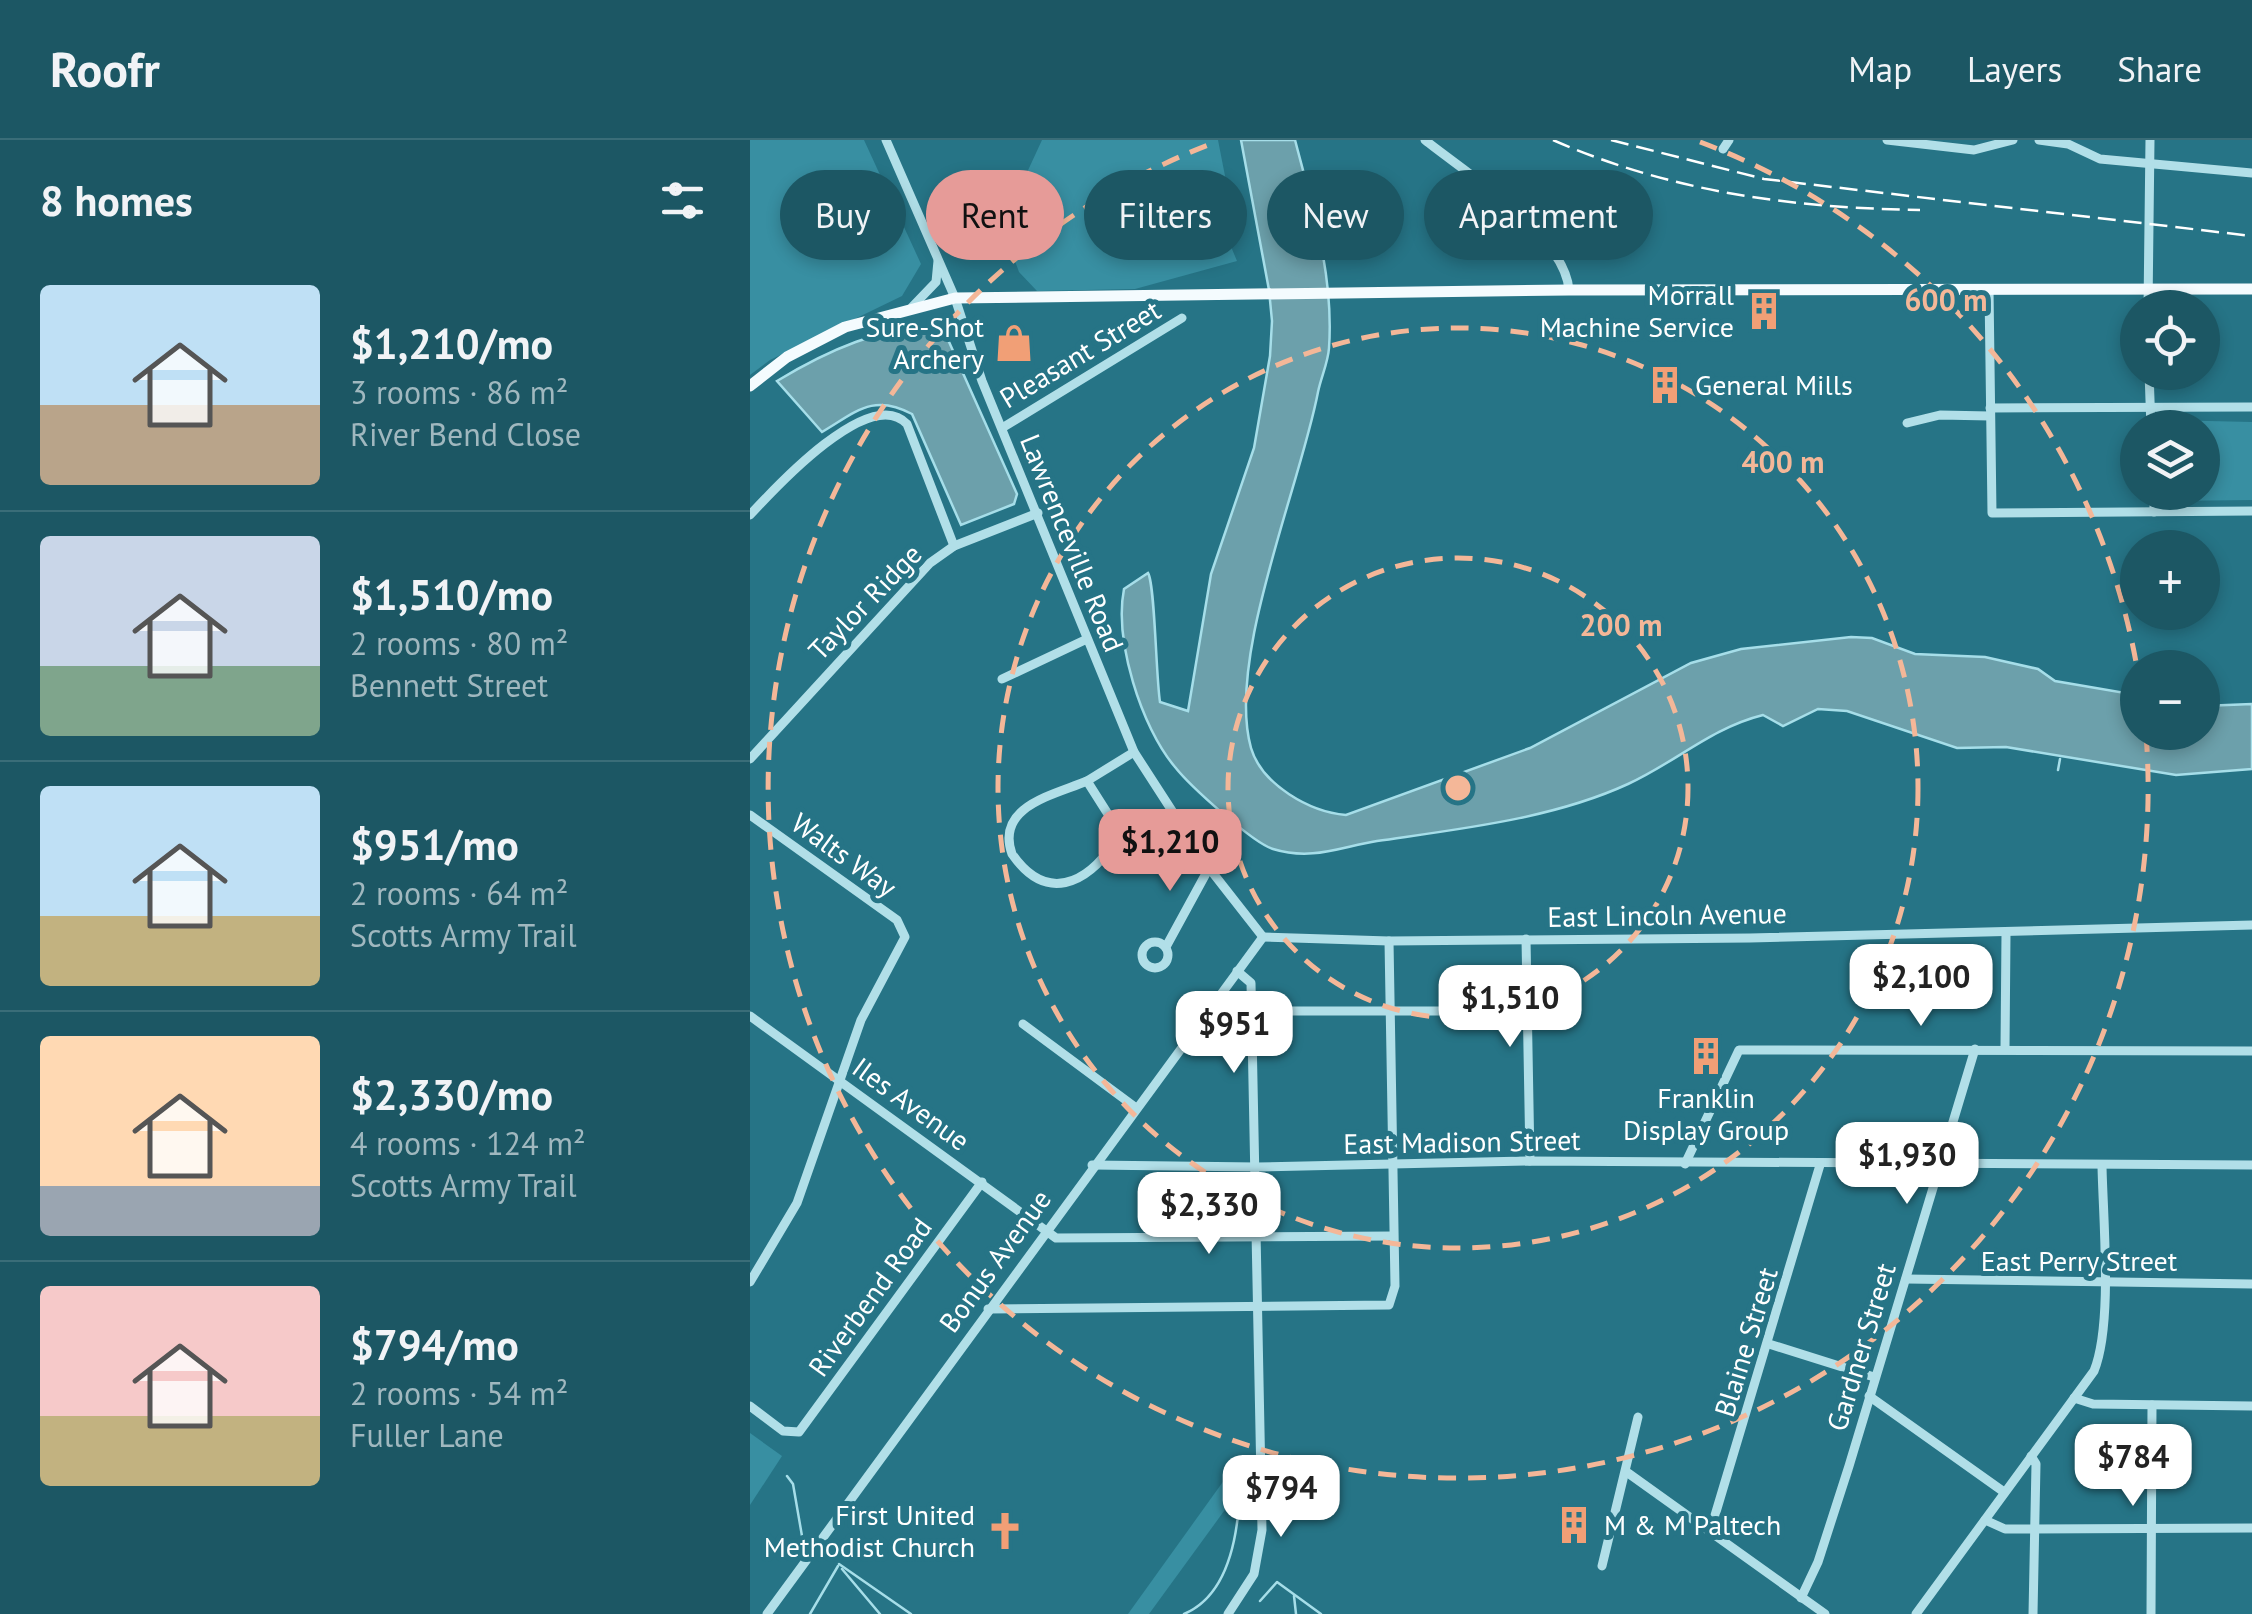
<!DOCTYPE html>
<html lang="en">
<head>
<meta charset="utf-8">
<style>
	:root { --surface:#1c5764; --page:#255d6a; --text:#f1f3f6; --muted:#a0b8bf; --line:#3a6d78; --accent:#e69b98 }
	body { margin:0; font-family:"PT Sans",sans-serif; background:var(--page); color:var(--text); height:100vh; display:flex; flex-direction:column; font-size:38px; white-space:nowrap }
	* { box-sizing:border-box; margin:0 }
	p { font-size:32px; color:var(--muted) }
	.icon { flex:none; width:55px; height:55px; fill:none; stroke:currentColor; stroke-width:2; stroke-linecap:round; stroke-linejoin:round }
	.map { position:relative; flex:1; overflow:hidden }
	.drawer { display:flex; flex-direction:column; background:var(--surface); width:750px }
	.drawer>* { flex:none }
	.top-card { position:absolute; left:30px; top:30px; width:950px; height:90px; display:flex; gap:20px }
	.fabs { position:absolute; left:1370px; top:150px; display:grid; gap:20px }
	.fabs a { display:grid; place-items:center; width:100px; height:100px; border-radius:50%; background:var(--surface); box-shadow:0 5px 15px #0003; font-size:50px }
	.price { position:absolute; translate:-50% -85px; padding:0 22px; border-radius:20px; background:#fff; color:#222; font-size:32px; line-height:65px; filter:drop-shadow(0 2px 5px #0008) }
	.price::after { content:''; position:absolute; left:50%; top:60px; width:30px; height:22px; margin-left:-15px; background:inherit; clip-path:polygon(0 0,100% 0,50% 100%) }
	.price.current { background:var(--accent); color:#111 }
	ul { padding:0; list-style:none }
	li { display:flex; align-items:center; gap:30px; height:250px; padding:0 40px }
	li+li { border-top:2px solid var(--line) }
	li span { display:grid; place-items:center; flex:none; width:280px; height:200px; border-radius:10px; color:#555 }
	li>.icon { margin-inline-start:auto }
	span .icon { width:120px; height:120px; fill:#fffc; stroke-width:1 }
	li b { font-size:42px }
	h2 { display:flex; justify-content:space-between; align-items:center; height:120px; padding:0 40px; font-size:42px }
	.chip { padding:0 35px; border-radius:45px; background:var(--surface); box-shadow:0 5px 15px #0003; font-size:35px; line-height:90px }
	.chip.current { background:var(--accent); color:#111 }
	header { display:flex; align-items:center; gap:60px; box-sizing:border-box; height:140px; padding:0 50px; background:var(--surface); border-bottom:2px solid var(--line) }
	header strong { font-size:48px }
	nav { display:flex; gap:55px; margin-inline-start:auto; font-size:35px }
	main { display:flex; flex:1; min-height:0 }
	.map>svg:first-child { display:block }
</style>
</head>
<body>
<header>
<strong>Roofr</strong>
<nav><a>Map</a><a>Layers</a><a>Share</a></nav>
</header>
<main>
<section class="drawer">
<h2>8 homes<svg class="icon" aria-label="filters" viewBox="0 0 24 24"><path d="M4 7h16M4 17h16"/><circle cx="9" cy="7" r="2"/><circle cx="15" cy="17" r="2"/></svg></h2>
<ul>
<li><span style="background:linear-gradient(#bfe0f5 60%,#b9a48a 0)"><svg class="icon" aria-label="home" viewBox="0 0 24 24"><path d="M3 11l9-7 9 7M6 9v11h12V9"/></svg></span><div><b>$1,210/mo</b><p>3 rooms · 86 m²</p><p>River Bend Close</p></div></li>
<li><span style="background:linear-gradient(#c9d6e8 65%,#7fa58c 0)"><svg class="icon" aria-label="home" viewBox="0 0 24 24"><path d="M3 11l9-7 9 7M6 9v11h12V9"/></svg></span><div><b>$1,510/mo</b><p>2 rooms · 80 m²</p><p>Bennett Street</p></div></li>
<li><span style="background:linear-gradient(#bfe0f5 65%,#c2b280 0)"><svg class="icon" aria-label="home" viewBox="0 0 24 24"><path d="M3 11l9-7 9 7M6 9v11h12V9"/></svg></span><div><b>$951/mo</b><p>2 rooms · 64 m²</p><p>Scotts Army Trail</p></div></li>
<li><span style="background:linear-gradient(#ffd9b3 75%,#9aa5b1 0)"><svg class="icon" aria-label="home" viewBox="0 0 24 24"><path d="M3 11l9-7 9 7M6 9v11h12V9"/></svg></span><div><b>$2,330/mo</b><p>4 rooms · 124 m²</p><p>Scotts Army Trail</p></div></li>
<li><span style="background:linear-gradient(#f6c9c9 65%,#c2b280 0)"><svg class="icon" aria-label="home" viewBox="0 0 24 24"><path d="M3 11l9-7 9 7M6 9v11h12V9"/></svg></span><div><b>$794/mo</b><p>2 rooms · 54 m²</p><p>Fuller Lane</p></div></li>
</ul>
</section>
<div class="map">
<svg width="1502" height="1474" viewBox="0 0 1502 1474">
	<rect width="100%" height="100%" fill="#267486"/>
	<g fill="#388fa2">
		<polygon points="0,0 114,0 171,124 152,156 20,220 0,235"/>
		<polygon points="292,0 468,0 484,82 482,109 487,121 385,149 287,151 269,132 262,113 270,102 260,84 268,52"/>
		<polygon points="1414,280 1502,282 1502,360 1414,361 1414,353 1452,352 1452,288 1414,287"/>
		<polygon points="0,1293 32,1316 0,1365"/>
		<polygon points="485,1325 494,1333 493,1345 399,1474 378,1474"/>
	</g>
	<g fill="#6ca0ab" stroke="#a6dee9" stroke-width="2.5">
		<path d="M491 0H545C563 69 584 136 579 208 578 223 571 237 568 252 550 347 476 519 501 608 512 645 560 672 596 675L780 608 941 523 991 509 1101 497 1122 498 1165 514 1235 517 1288 529 1305 541 1387 555 1388 592H1452L1453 566 1502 564V629L1426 635 1256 607 1207 608 1097 571 1068 569 1033 586 1013 575C961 588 926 622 878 644 802 679 709 689 627 701 590 707 562 721 523 709 503 703 440 646 425 627 391 587 364 500 374 449L398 433C405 444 406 538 410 562L438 571 461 434 504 308 520 216 522 181 519 150Z"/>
		<path d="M191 184 267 354 264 364 211 385 162 274C123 253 106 272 72 292L27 241C78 210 131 187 191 184Z"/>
	</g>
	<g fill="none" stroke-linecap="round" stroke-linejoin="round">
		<g stroke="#a6dee9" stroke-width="2.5">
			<polyline points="1308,630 1310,619"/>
			<polyline points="37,1336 43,1344 52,1396"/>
			<polyline points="89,1424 161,1474"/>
			<polyline points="92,1429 130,1474"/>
			<polyline points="544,1456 546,1474"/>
			<polyline points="510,1461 527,1442 571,1474"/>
			<polyline points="60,1474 88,1426"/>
			<path d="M434 1474C472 1458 484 1412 488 1375"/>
		</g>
		<g stroke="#b1dfe8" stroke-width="9">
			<polyline points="136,0 205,158 232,241 384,612 459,728 513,797"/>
			<path d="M675 0C716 33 815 95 819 150"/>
			<polyline points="1137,0 1224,10 1263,0"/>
			<polyline points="1289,0 1318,4 1350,19 1502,33"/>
			<polyline points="973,9 979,0"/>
			<polyline points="1239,149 1242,373 1502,371"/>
			<polyline points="162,167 186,142 188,121"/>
			<polyline points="1398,168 1400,0"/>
			<polyline points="1399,232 1401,288"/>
			<polyline points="1240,268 1502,267"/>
			<polyline points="1157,283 1190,275 1240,276"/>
			<polyline points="252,288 432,178"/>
			<polyline points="1404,352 1404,372"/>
			<path d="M0 375C24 349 120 244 157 284L204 406"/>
			<polyline points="252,539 337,499"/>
			<polyline points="0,619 180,423 204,406 288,373"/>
			<path d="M337 641 363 682 365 702C336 745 296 763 262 714 245 666 304 655 337 641Z"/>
			<polyline points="337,641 384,612"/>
			<polyline points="0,675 147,780 155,797 111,880 47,1063 0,1142"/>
			<polyline points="513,797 639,801 1000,798 1502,785"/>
			<polyline points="776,799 780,1021"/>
			<circle cx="405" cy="815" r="13"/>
			<polyline points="417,805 459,728"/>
			<polyline points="502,871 777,871"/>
			<polyline points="0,876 306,1098 643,1096"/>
			<polyline points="273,884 385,967"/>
			<polyline points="1255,908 1256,794"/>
			<polyline points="935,1024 989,910 1502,911"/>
			<polyline points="342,1025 507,1027 780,1021 1502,1025"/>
			<polyline points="1156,1139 1502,1144"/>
			<polyline points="238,1169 639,1165 645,1146 639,801"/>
			<polyline points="1019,1204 1124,1237"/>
			<polyline points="1119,1256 1254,1352"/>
			<polyline points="1324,1258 1343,1264 1502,1266"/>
			<polyline points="0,1266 33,1291 49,1292 232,1042"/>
			<polyline points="1281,1316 1286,1324 1283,1474"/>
			<polyline points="878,1333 1075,1474"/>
			<polyline points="1235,1380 1255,1389 1502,1388"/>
			<polyline points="960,1392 1070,1025"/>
			<polyline points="852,1426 888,1277"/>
			<polyline points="1051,1458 1068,1422 1099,1326 1225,909"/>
			<polyline points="17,1474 513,797"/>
			<polyline points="478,1474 504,1434 512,1390 501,843 487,831"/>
			<path d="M1166 1474 1344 1231C1363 1184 1353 1080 1352 1026"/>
			<polyline points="1401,1474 1402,1265"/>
		</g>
		<polyline stroke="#f4fbfe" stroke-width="11" points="0,246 37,217 95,187 205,158 819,150 1502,149"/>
		<g stroke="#fff" stroke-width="2.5" stroke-dasharray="18 8" stroke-linecap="butt">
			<path d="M803 0C921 52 1042 68 1170 70"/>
			<polyline points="861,0 1014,39 1502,96"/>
		</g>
	</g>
	<g fill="none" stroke="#f4b798" stroke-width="5" stroke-dasharray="18 12">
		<circle cx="708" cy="648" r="230"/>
		<circle cx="708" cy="648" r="460"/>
		<path d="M950 2A690 690 0 0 1 1386 522M1396 594A690 690 0 1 1 466 2"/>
	</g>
	<defs>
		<g id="building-bare" transform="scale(3)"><path d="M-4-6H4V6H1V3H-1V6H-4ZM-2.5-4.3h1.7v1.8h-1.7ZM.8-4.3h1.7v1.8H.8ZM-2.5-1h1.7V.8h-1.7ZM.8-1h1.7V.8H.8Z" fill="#f19f76" stroke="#267486" stroke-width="2.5" paint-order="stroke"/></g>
		<g id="shop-bare" transform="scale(3)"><path d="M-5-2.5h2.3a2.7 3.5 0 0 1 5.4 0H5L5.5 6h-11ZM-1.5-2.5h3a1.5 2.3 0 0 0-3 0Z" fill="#f19f76" stroke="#267486" stroke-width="2.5" paint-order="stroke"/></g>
		<g id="church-bare" transform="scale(3)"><path d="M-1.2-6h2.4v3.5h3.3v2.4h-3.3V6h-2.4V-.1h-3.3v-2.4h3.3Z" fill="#f19f76" stroke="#267486" stroke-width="2.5" paint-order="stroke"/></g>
	</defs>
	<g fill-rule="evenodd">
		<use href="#building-bare" x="1014" y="171"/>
		<use href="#shop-bare" x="264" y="203"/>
		<use href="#building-bare" x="915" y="245"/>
		<use href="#building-bare" x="956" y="916"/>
		<use href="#building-bare" x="824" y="1385"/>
		<use href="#church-bare" x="255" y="1391"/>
	</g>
	<g text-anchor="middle" stroke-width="10" stroke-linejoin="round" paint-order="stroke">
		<g font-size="28" fill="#fff" stroke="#267486" text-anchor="end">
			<text x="984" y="165">Morrall<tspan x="984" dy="32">Machine Service</tspan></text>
			<text x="234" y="197">Sure-Shot<tspan x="234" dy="32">Archery</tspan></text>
			<text x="945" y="255" text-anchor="start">General Mills</text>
			<text x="956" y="968" text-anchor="middle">Franklin<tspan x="956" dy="32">Display Group</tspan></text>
			<text x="225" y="1385">First United<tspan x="225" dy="32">Methodist Church</tspan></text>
			<text x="854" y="1395" text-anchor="start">M &amp; M Paltech</text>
		</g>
		<g font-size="28" fill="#fff" stroke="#267486">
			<text transform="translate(330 214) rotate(-31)" y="10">Pleasant Street</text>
			<text transform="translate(322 403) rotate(68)" y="10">Lawrenceville Road</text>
			<text transform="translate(115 462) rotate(-46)" y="10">Taylor Ridge</text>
			<text transform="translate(94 715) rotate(36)" y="10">Walts Way</text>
			<text transform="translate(917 775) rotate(-1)" y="10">East Lincoln Avenue</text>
			<text transform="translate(161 964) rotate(36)" y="10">Iles Avenue</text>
			<text transform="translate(712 1002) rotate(-1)" y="10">East Madison Street</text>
			<text transform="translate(245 1121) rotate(-54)" y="10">Bonus Avenue</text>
			<text x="1329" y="1131">East Perry Street</text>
			<text transform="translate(120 1157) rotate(-54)" y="10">Riverbend Road</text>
			<text transform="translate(996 1202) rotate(-73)" y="10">Blaine Street</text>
			<text transform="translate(1111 1207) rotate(-73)" y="10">Gardner Street</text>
		</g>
	</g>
	<circle cx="708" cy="648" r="15" fill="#f4b798" stroke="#267486" stroke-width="5"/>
	<g font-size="30" text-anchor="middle" font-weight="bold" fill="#f4b798" stroke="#267486" stroke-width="10" stroke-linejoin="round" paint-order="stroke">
		<text x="1196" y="171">600 m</text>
		<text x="1033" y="333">400 m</text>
		<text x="871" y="496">200 m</text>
	</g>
</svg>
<div class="fabs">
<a><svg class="icon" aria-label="locate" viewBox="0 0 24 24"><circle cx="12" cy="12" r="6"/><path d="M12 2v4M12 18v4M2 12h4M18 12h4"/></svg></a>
<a><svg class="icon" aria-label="layers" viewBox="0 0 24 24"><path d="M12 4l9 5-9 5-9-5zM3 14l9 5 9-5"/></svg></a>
<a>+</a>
<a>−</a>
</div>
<b class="price current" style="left:420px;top:754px">$1,210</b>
<b class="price" style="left:1171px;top:889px">$2,100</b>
<b class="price" style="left:760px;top:910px">$1,510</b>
<b class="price" style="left:484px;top:936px">$951</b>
<b class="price" style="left:1157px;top:1067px">$1,930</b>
<b class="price" style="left:459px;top:1117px">$2,330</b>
<b class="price" style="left:1383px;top:1369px">$784</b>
<b class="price" style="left:531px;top:1400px">$794</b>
<div class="top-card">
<a class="chip">Buy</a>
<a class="chip current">Rent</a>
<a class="chip">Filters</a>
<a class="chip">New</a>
<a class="chip">Apartment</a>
</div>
</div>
</main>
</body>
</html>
